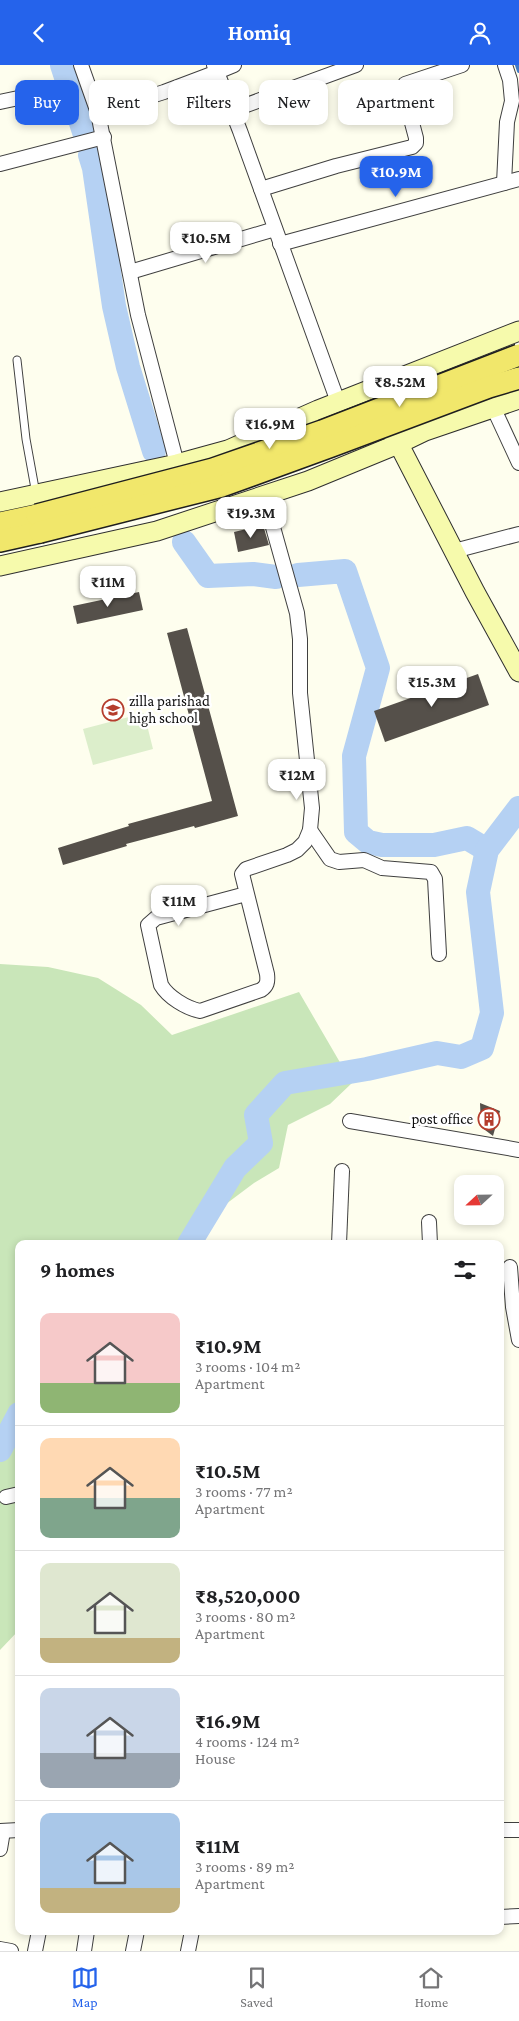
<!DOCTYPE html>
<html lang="en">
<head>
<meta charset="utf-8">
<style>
	:root { --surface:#fff; --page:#f2f2f2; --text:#202124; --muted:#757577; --line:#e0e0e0; --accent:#2563eb }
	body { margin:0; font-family:"Crimson Pro",serif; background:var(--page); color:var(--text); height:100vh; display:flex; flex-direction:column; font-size:19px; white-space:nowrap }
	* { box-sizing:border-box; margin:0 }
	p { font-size:16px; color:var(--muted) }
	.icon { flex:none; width:28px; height:28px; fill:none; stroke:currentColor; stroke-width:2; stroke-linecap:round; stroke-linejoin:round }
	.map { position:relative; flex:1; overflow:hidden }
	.panel { position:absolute; left:15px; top:1175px; width:489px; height:695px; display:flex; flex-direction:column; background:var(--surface); border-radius:10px; box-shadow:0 2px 8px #0003 }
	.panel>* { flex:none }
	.top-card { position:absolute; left:15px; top:15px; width:490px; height:45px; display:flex; gap:10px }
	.needle { width:32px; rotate:248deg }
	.controls { position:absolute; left:454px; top:1110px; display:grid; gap:10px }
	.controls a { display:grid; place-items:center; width:50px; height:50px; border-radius:10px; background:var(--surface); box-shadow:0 2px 8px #0003; font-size:25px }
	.price { position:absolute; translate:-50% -42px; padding:0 11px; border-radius:10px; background:#fff; color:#222; font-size:16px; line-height:32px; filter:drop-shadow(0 1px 2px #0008) }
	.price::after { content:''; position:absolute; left:50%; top:30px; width:15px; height:11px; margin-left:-8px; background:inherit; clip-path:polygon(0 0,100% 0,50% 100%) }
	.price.selected { background:var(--accent); color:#fff }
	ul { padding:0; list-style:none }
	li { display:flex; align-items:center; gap:15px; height:125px; padding:0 25px }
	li+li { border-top:1px solid var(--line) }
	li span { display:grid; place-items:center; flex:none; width:140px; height:100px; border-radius:10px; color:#555 }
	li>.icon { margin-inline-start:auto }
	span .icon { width:60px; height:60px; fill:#fffc; stroke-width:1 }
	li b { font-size:21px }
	h2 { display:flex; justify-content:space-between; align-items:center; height:60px; padding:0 25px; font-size:21px }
	.pill { padding:0 18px; border-radius:10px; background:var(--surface); box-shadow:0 2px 8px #0003; font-size:18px; line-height:45px }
	.pill.selected { background:var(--accent); color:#fff }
	header { display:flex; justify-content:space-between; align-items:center; height:65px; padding:0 25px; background:var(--accent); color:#fff; font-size:22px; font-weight:700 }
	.tabs { display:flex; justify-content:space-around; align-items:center; height:70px; border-top:1px solid var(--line); background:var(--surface); font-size:14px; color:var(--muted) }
	.tabs a { display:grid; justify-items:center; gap:2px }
	.tabs .selected { color:var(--accent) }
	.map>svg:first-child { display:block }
</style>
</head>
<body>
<header><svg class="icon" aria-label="back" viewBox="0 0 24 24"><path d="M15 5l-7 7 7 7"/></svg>Homiq<svg class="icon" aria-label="person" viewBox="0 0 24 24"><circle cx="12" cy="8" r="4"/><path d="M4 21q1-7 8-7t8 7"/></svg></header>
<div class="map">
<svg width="519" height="1886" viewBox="0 0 519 1886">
	<rect width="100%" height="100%" fill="#fefeee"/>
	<polygon fill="#c9e6b9" points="0,899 48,902 98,913 141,940 172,970 299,927 352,1018 330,1039 288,1060 279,1103 254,1118 218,1145 201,1179 19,1179 19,1565 0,1585"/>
	<polygon fill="#dceecb" points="144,648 153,684 93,700 83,664"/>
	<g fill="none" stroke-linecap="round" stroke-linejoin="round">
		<polyline stroke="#407ac5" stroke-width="4" points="517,0 519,6"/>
		<g stroke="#b5d1f3" stroke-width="24">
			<polyline points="62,0 84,67"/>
			<polyline points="90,90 94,103 114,241 128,302 154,386"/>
			<polyline points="184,477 208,511 253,509 276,512"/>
			<polyline points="298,510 345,506 378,603 354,691 356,767 368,777 382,780 434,780 467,773 487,785"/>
			<polyline points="189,1179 235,1103 261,1078 256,1050 285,1018 367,1004 437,988 461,992 482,983 492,948 478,827 487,785 519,743"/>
			<polyline points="0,1385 19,1349"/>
		</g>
	</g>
	<g fill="#55504a">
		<polygon points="263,460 269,480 238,487 234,467"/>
		<polygon points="139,527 143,545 77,559 73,541"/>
		<polygon points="187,563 238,751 195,763 194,761 126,779 127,781 63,800 58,783 129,761 128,759 212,736 167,568"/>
		<polygon points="478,609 489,640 385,677 374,646"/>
		<polygon points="480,1038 500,1046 493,1071 481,1062"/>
	</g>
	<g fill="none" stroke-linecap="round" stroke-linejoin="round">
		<g stroke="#404040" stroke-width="9">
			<polyline id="lane" points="17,295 26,374 36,429"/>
		</g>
		<g stroke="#404040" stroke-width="16">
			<g id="street">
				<polyline points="81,0 98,48 138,250 177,399"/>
				<polyline points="214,0 217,7 234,0"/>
				<polyline points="0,37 61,24"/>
				<polyline points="233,45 356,0"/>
				<polyline points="98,48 164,27 217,7 240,66 338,337"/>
				<polyline points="0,99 104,72"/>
				<polyline points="504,118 507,57 512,36 510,15 505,0"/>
				<polyline points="261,124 336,101 412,82 416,78 416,73 403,24 405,19 462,0"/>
				<polyline points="280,179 519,114"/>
				<polyline points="130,207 275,164"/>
				<polyline points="493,342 519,398"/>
				<polyline points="454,486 519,469"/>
				<polyline points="310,765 330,794 339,797 364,795 382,803 431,807 435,814 439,889"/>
				<path d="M246 829 156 853 148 860 161 920C168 932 186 943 200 946L261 925C267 921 268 917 267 909L242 809 246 804 287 790 297 785 305 777 310 765 312 743 300 628V574L297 548 264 430"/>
				<polyline points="350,1056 519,1085"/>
				<polyline points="429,1157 430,1179"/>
				<polyline points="339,1179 342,1106"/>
				<polyline points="510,1202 513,1242 519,1275"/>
				<polyline points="6,1432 19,1429"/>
				<polyline points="500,1765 519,1765"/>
				<polyline points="0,1766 19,1765"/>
				<polyline points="0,1784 3,1766"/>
				<polyline points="500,1852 519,1851"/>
				<polyline points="0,1884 11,1886"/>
				<polyline points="35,1886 39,1866"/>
				<polyline points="84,1886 87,1866"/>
				<polyline points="133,1886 137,1866"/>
				<polyline points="188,1886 192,1866"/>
			</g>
		</g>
		<g stroke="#2f2f2f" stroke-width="21">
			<g id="secondary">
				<polyline points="393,368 475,527 519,607"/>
				<polyline points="0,437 177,399 228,385 318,345 519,266"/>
				<polyline points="0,501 157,466 308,416 398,379 425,366 519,334"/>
			</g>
		</g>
		<g stroke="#1e1e1e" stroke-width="24">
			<g id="primary">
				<polyline points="0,458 37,450"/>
				<polyline points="0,476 40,467"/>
			</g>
		</g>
		<use href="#lane" stroke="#fff" stroke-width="7"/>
		<use href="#street" stroke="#fff" stroke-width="14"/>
		<use href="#secondary" stroke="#f6faac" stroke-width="19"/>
		<use href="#primary" stroke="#f1e76b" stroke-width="21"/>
		<g stroke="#1e1e1e" stroke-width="24" stroke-linecap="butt">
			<g id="primary-bridge">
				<polyline points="37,450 213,404 322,366 519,290"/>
				<polyline points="40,467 222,421 332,381 489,322 519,313"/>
			</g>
		</g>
		<use href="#primary-bridge" stroke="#f1e76b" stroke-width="21"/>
	</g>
	<defs>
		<g id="school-ring" transform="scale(1.125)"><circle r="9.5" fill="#fff" stroke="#b53d2d" stroke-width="1.5"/><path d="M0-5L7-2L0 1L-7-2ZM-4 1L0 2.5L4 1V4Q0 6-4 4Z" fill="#b53d2d"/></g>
		<g id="building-ring" transform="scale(1.125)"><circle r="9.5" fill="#fff" stroke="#b53d2d" stroke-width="1.5"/><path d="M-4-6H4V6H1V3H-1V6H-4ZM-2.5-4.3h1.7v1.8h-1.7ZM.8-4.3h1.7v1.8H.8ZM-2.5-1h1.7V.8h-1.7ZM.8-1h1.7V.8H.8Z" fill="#b53d2d"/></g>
	</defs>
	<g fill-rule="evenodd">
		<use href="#school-ring" x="113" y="645"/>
		<use href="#building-ring" x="489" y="1054"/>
	</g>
	<g text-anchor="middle" stroke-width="5" stroke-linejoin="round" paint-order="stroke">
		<g font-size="15" fill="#0d0d0d" stroke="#fff" text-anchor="start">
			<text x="129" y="641">zilla parishad<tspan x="129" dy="17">high school</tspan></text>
			<text x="473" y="1059" text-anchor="end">post office</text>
		</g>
	</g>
</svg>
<div class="controls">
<a><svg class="needle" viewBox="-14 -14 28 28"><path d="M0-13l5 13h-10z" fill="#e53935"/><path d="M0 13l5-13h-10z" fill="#757577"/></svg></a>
</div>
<b class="price selected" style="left:396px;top:133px">₹10.9M</b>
<b class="price" style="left:206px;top:199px">₹10.5M</b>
<b class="price" style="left:400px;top:343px">₹8.52M</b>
<b class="price" style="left:270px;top:385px">₹16.9M</b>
<b class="price" style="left:251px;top:474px">₹19.3M</b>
<b class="price" style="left:108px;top:543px">₹11M</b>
<b class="price" style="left:432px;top:643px">₹15.3M</b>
<b class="price" style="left:297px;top:736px">₹12M</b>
<b class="price" style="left:179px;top:862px">₹11M</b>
<div class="top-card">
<a class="pill selected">Buy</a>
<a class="pill">Rent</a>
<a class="pill">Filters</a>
<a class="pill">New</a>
<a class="pill">Apartment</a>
</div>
<section class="panel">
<h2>9 homes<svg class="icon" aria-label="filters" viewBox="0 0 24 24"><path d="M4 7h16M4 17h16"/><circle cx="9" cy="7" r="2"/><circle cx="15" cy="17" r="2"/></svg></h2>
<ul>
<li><span style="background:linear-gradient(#f6c9c9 70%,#8fb573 0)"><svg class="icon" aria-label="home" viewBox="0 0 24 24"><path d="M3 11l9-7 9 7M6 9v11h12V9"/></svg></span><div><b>₹10.9M</b><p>3 rooms · 104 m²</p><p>Apartment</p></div></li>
<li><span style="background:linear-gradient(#ffd9b3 60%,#7fa58c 0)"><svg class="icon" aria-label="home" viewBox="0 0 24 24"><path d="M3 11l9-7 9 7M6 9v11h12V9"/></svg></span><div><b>₹10.5M</b><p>3 rooms · 77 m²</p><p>Apartment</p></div></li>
<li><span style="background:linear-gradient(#dfe7d0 75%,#c2b280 0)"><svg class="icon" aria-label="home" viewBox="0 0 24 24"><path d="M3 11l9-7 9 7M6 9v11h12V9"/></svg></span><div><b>₹8,520,000</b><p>3 rooms · 80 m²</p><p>Apartment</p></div></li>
<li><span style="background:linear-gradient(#c9d6e8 65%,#9aa5b1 0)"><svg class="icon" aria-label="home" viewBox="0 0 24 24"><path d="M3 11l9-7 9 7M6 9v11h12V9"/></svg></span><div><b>₹16.9M</b><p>4 rooms · 124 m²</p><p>House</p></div></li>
<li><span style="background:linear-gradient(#a9c7e8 75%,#c2b280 0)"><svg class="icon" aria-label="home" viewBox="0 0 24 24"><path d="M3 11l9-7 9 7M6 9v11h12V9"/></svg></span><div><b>₹11M</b><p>3 rooms · 89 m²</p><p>Apartment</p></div></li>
</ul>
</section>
</div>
<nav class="tabs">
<a class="selected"><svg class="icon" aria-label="map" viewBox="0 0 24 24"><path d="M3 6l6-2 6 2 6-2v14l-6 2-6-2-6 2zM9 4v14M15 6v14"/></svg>Map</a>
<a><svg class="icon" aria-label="saved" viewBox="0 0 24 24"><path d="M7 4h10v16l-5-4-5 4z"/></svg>Saved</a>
<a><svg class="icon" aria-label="home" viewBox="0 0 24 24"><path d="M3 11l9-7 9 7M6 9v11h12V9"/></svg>Home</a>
</nav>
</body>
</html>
